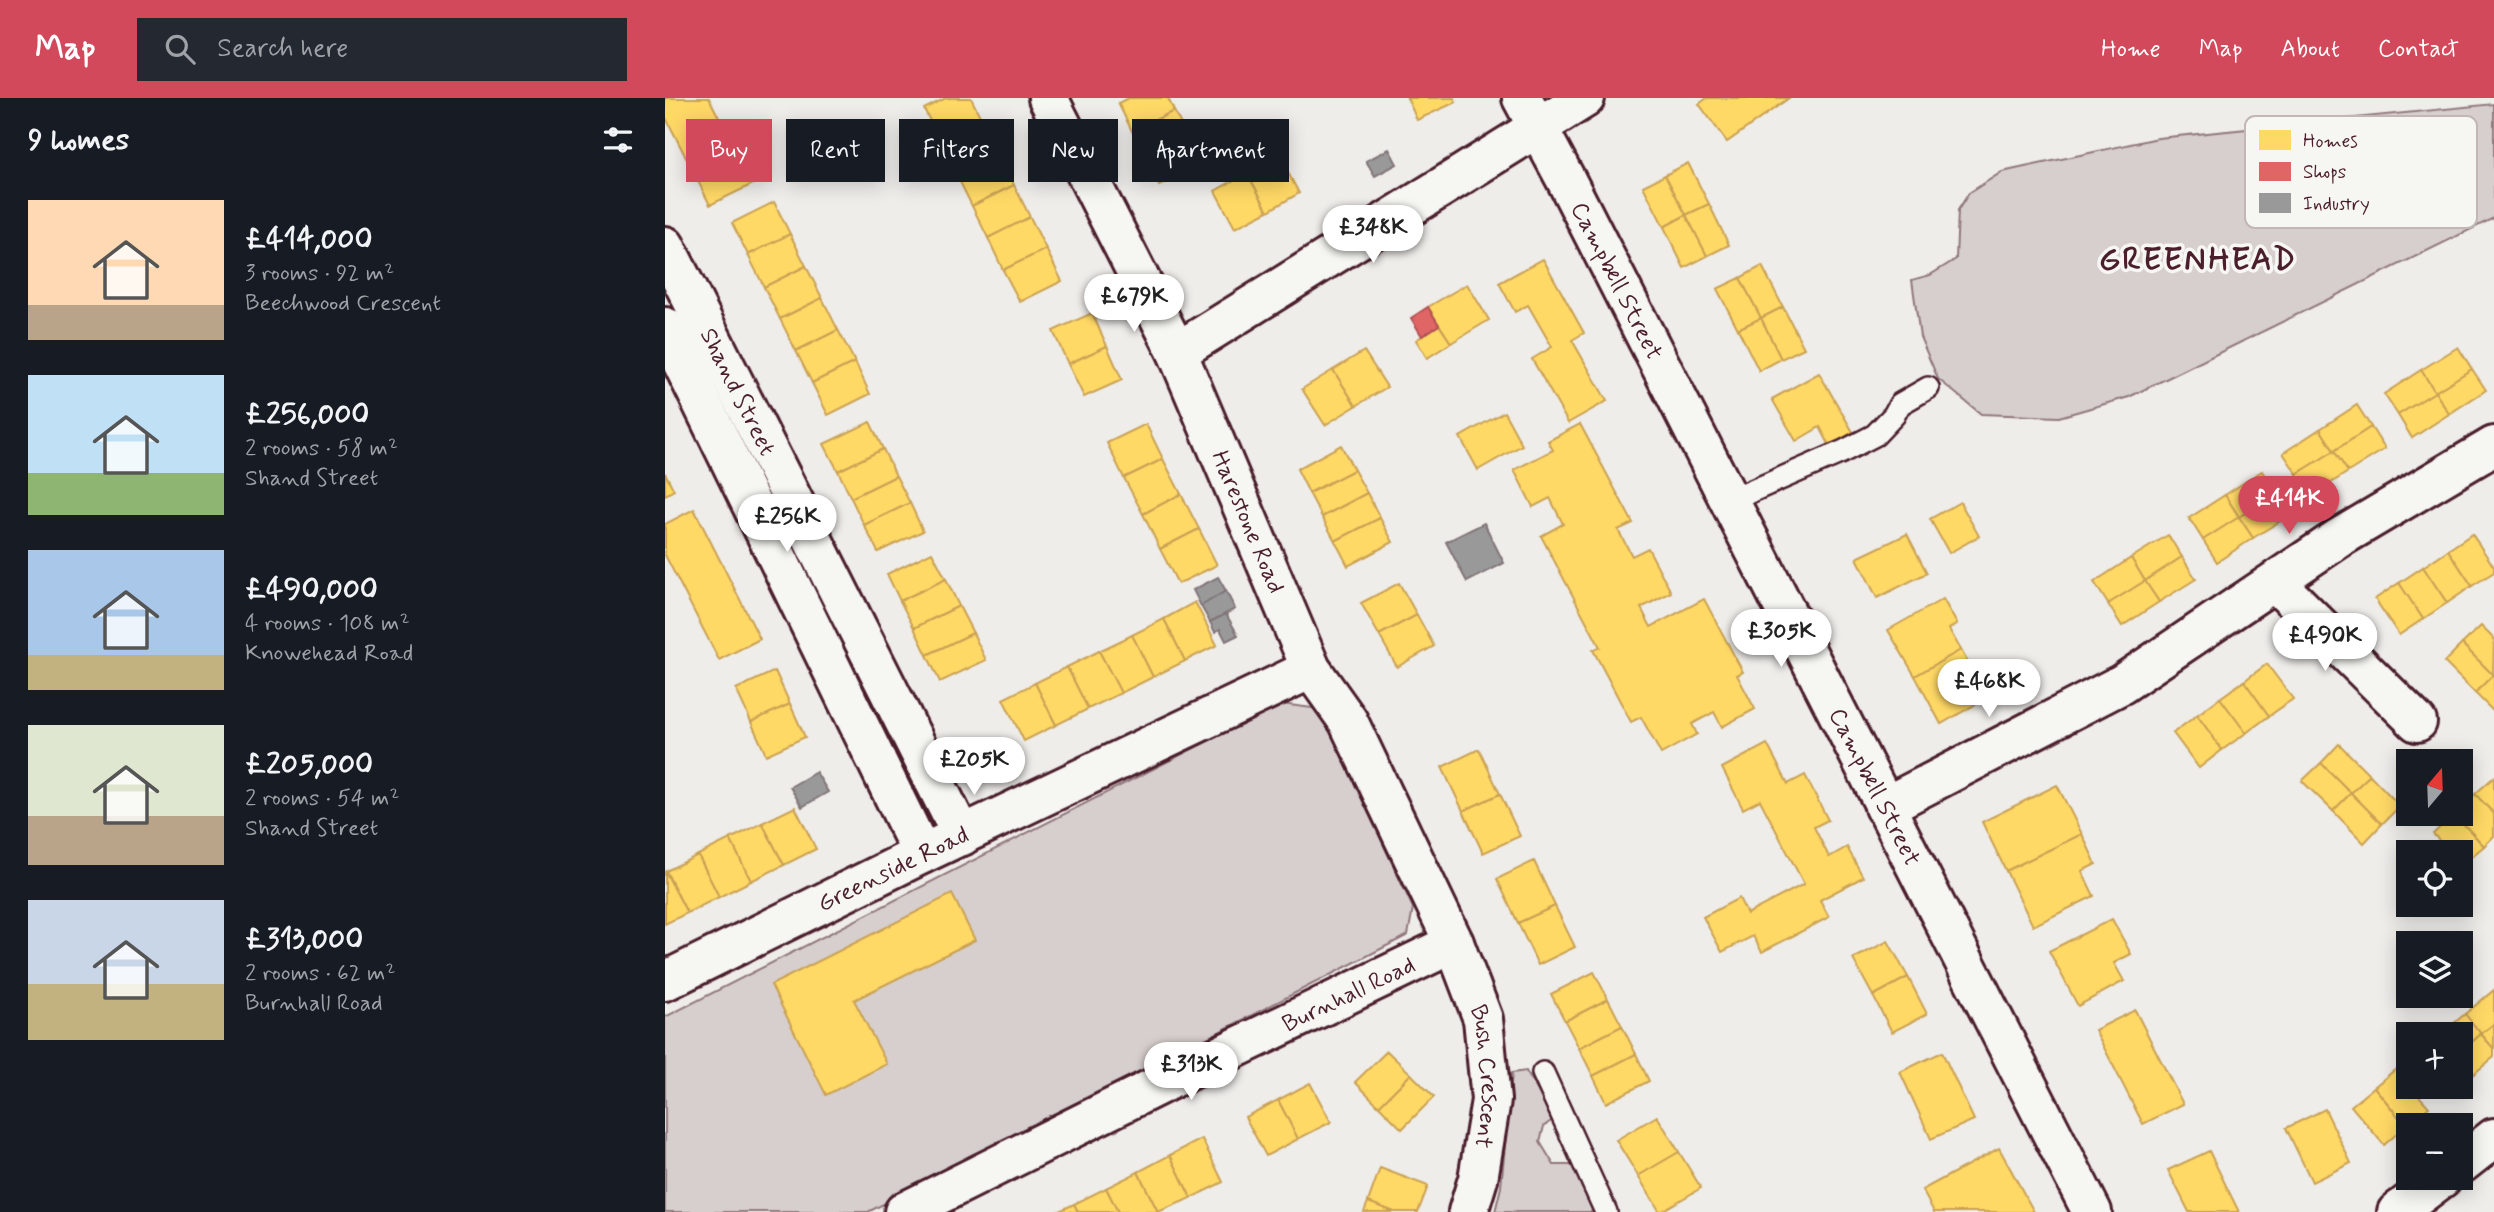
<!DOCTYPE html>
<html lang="en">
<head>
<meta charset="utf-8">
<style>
	:root { --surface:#171b24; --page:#242831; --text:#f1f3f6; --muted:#9ea1a6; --accent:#d1495b }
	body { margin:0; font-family:Mynerve,sans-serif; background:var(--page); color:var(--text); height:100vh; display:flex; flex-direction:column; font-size:26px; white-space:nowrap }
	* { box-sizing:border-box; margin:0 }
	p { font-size:23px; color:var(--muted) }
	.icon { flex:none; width:38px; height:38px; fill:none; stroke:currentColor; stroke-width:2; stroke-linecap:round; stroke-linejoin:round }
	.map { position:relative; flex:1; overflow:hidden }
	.details { display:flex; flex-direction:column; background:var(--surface); width:665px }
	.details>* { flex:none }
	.banner { position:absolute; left:21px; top:21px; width:665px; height:63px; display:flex; gap:14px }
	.needle { width:46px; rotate:19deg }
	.tools { position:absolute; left:1731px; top:651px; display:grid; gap:14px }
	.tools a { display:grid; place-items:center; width:77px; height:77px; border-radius:0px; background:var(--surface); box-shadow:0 4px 18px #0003; font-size:35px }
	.price { position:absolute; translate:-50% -60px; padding:0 16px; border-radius:24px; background:#fff; color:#222; font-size:23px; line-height:46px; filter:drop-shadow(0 2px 4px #0008) }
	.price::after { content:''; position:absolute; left:50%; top:42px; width:21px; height:16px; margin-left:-10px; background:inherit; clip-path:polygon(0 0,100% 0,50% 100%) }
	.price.on { background:var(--accent); color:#fff }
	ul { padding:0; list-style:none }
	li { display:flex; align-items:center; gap:21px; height:175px; padding:0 28px }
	li span { display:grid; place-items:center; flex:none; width:196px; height:140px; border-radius:0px; color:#555 }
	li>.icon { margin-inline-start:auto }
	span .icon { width:84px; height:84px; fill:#fffc; stroke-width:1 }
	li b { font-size:30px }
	h2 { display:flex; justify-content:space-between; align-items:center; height:84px; padding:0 28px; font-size:30px }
	.chip { padding:0 24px; border-radius:0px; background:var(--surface); box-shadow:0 4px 18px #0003; font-size:24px; line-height:63px }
	.chip.on { background:var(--accent); color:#fff }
	header { display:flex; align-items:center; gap:42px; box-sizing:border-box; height:98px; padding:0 35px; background:var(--accent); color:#fff }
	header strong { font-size:33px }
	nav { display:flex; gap:38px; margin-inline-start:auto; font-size:24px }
	.search { width:490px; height:63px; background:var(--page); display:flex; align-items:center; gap:18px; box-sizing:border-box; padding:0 24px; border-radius:0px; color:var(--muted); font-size:26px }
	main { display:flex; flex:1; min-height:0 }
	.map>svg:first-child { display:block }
</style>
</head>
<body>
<header>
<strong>Map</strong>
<div class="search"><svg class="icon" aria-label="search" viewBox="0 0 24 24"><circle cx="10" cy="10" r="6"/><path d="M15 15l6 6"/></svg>Search here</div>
<nav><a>Home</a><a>Map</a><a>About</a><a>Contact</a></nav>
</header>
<main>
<section class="details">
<h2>9 homes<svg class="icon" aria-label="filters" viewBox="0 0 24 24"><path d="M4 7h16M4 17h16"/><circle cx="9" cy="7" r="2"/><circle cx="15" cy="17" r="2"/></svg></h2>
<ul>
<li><span style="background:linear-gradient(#ffd9b3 75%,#b9a48a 0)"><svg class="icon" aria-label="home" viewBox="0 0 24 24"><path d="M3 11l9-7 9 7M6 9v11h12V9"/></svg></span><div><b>£414,000</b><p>3 rooms · 92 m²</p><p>Beechwood Crescent</p></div></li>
<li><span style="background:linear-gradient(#bfe0f5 70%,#8fb573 0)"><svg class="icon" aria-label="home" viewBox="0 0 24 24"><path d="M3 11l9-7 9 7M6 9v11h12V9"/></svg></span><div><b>£256,000</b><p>2 rooms · 58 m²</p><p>Shand Street</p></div></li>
<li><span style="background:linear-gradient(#a9c7e8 75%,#c2b280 0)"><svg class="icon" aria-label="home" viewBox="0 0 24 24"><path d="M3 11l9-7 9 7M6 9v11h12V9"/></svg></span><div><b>£490,000</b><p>4 rooms · 108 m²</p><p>Knowehead Road</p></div></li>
<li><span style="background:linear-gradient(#dfe7d0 65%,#b9a48a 0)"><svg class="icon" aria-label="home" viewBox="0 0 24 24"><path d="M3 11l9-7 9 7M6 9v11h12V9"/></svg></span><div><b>£205,000</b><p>2 rooms · 54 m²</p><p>Shand Street</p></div></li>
<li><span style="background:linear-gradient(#c9d6e8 60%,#c2b280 0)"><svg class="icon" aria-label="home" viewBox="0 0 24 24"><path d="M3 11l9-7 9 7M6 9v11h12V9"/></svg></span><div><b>£313,000</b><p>2 rooms · 62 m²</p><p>Burnhall Road</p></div></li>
</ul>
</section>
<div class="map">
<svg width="1829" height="1114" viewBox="0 0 1829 1114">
	<rect width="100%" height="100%" fill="#efedea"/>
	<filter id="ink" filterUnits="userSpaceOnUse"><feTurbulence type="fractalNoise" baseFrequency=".0143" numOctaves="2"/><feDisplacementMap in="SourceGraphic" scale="14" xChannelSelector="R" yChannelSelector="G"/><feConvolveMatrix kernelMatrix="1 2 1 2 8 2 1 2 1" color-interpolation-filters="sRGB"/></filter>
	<g filter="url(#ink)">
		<g fill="#d7cfce" stroke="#90777c" stroke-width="2">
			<polygon points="1829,6 1829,120 1464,299 1394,319 1316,316 1273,281 1255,239 1247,182 1265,177 1291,161 1293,112 1304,95 1337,74 1493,40"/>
			<polygon points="616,606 655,611 748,810 743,837 203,1114 0,1114 0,919"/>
			<polygon points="861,973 889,1021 879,1028 875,1044 889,1067 907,1067 930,1114 830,1114 836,1089 847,975"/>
		</g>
		<g fill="#ffd966" stroke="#c9a154" stroke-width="2">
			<polygon points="0,0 44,0 88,86 45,107 0,18"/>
			<polygon points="281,0 306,0 317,22 275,43 259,11"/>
			<polygon points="464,0 503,0 509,13 467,33 453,5"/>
			<polygon points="742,0 789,0 791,4 752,22"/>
			<polygon points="1042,0 1124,0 1062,44 1034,6"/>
			<polygon points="509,13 523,40 480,61 467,33"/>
			<polygon points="317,22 333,54 291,76 275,43"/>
			<polygon points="523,40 536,68 494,88 480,61"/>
			<polygon points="333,54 349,87 307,108 291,76"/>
			<polygon points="614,58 634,95 603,113 582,75"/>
			<polygon points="1023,65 1044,106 1021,117 1000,77"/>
			<polygon points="582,75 603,113 570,130 550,93"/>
			<polygon points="1000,77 1021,117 999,129 978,88"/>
			<polygon points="349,87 365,119 323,140 307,108"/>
			<polygon points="109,104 125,136 83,157 67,125"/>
			<polygon points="1044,106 1064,147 1042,158 1021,117"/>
			<polygon points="1021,117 1042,158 1019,170 999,129"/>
			<polygon points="365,119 381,151 338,172 323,140"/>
			<polygon points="125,136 141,168 99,189 83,157"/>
			<polygon points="381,151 397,183 355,204 338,172"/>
			<polygon points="878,161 919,235 907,242 942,303 903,325 867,261 887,249 863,207 850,214 834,185"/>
			<polygon points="141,168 157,200 115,221 99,189"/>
			<polygon points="1097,168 1118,209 1096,220 1075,180"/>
			<polygon points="1075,180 1096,220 1073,231 1052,191"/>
			<polygon points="802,186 824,222 786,245 763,209"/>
			<polygon points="157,200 173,232 131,253 115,221"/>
			<polygon points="1118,209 1139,250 1116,261 1096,220"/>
			<polygon points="427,215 442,248 403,266 388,233"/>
			<polygon points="1096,220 1116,261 1094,273 1073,231"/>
			<polygon points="774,227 786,245 762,260 751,242"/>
			<polygon points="173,232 190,264 147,285 131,253"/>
			<polygon points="442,248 457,282 419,299 403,266"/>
			<polygon points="1793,249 1807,271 1770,294 1756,272"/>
			<polygon points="699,253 722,289 691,308 668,272"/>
			<polygon points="190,264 205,296 163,317 147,285"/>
			<polygon points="1807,271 1821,292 1784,316 1770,294"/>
			<polygon points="668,272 691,308 660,327 637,291"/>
			<polygon points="1756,272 1770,294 1733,317 1719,296"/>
			<polygon points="1154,275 1188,334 1165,348 1155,329 1131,343 1107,301"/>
			<polygon points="1770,294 1784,316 1747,340 1733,317"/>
			<polygon points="1692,307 1706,329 1669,353 1655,331"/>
			<polygon points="839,314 857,347 813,372 795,339"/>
			<polygon points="205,324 218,351 173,373 159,346"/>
			<polygon points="481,326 498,361 459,380 442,345"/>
			<polygon points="915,326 968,425 953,432 967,458 983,450 1006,494 976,510 986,529 1039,501 1078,574 1072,577 1090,611 1057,629 1049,614 1027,626 1032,636 996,656 976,619 966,624 928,552 935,549 876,438 898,426 885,400 868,409 849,372 888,352 883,343"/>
			<polygon points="1706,329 1720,351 1683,374 1669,353"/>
			<polygon points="1655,331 1669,353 1632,376 1618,355"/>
			<polygon points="676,347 689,372 644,395 632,371"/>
			<polygon points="218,351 231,378 186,400 173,373"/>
			<polygon points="1669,353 1683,374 1646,398 1632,376"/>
			<polygon points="498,361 516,396 478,416 459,380"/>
			<polygon points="689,372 702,395 657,419 644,395"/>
			<polygon points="1597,373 1611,395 1574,419 1560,397"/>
			<polygon points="0,375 9,392 0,397"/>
			<polygon points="231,378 245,405 199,427 186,400"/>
			<polygon points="702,395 715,420 670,443 657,419"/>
			<polygon points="1611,395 1625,417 1588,440 1574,419"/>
			<polygon points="516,396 534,431 495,451 478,416"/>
			<polygon points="1560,397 1574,419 1538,442 1524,420"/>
			<polygon points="1295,404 1314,438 1284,455 1265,421"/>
			<polygon points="245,405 258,433 213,454 199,427"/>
			<polygon points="29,411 95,541 54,562 0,457 0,426"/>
			<polygon points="1574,419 1588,440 1552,464 1538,442"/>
			<polygon points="715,420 728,444 683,468 670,443"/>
			<polygon points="534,431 552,467 513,486 495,451"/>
			<polygon points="1242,436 1262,475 1212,500 1192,460"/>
			<polygon points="1807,436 1829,469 1829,474 1807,488 1783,452"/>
			<polygon points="1503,437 1517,459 1480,483 1466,460"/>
			<polygon points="1783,452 1807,488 1782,505 1758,469"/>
			<polygon points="267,454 281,481 235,503 222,476"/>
			<polygon points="1517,459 1531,481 1494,504 1480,483"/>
			<polygon points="1466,460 1480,483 1443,506 1429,484"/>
			<polygon points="1758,469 1782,505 1758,521 1734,485"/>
			<polygon points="281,481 294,508 249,530 235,503"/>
			<polygon points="1480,483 1494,504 1457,528 1443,506"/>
			<polygon points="734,485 752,517 714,537 696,505"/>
			<polygon points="1734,485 1758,521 1734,537 1710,501"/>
			<polygon points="1278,501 1292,526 1284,531 1296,552 1250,578 1223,532"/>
			<polygon points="530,504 552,547 520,563 499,521"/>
			<polygon points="294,508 308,535 262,557 249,530"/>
			<polygon points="752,517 769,548 732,569 714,537"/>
			<polygon points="499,521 520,563 488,579 467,537"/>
			<polygon points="1816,528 1829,541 1828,577 1797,546"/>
			<polygon points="308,535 321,562 275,584 262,557"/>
			<polygon points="467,537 488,579 456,595 434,553"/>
			<polygon points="1797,546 1828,577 1810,595 1779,564"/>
			<polygon points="1296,552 1308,574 1317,569 1332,594 1276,626 1250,578"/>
			<polygon points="434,553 456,595 423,611 402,569"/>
			<polygon points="1602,566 1628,601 1604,618 1579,583"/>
			<polygon points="402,569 423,611 391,627 370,585"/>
			<polygon points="110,573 125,606 86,624 71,591"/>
			<polygon points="1828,577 1829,577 1829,614 1810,595"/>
			<polygon points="1579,583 1604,618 1581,635 1555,600"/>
			<polygon points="370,585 391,627 359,643 338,601"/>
			<polygon points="1555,600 1581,635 1557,652 1532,617"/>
			<polygon points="125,606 140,639 101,657 86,624"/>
			<polygon points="1532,617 1557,652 1534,670 1508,635"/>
			<polygon points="1102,646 1123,686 1140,677 1163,722 1149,729 1164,759 1182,749 1198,779 1155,802 1164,819 1097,854 1088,838 1057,854 1038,819 1074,800 1082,816 1139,786 1095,702 1078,711 1057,670"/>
			<polygon points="1674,646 1705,677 1686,695 1656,665"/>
			<polygon points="814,651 835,696 798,713 777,669"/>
			<polygon points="1656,665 1686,695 1668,713 1637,683"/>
			<polygon points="1705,677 1735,708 1717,726 1686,695"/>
			<polygon points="1829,679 1829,716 1810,696"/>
			<polygon points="1392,687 1417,736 1341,773 1317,724"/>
			<polygon points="1686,695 1717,726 1699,745 1668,713"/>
			<polygon points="835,696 855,738 818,755 798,713"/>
			<polygon points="1810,696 1829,716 1829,738 1819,748 1789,716 1796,716 1796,710"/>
			<polygon points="130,709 151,751 119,767 97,725"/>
			<polygon points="1789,716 1819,748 1797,767 1796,754 1785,754 1768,736"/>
			<polygon points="97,725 119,767 86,783 65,741"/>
			<polygon points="1417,736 1431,766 1417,773 1429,798 1368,828 1341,773"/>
			<polygon points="65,741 86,783 54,799 33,757"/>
			<polygon points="33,757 54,799 22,815 1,773"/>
			<polygon points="869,763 890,808 853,825 832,781"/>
			<polygon points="0,773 22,815 0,826"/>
			<polygon points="287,796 310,842 189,902 222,966 161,997 106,887"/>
			<polygon points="890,808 910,849 873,867 853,825"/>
			<polygon points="1447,821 1466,856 1449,865 1459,883 1413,908 1384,853"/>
			<polygon points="1223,843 1243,879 1208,898 1188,861"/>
			<polygon points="929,874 943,901 900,923 886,896"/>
			<polygon points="1243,879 1262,916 1227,934 1208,898"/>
			<polygon points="1829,892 1829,926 1816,936 1800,916"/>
			<polygon points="943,901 957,928 914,950 900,923"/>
			<polygon points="1470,912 1518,1006 1478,1026 1430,932"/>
			<polygon points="1800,916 1816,936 1796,954 1796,936 1776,936"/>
			<polygon points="1829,926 1829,951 1816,936"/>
			<polygon points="957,928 971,956 928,978 914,950"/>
			<polygon points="1816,936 1829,951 1829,959 1799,984 1796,979 1796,954"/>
			<polygon points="722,953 746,976 714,1008 690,984"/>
			<polygon points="1277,954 1309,1022 1266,1041 1235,974"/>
			<polygon points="971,956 984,983 941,1005 928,978"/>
			<polygon points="1731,971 1743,985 1743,989 1746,989 1764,1009 1741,1028 1709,989"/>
			<polygon points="746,976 769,999 737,1031 714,1008"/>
			<polygon points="645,985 666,1024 633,1041 613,1002"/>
			<polygon points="1709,989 1741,1028 1719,1047 1686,1008"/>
			<polygon points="613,1002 633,1041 601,1058 580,1019"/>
			<polygon points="1660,1011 1686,1065 1647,1084 1621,1030"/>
			<polygon points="992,1018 1014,1054 973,1078 951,1042"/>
			<polygon points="537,1041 558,1084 526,1100 505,1057"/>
			<polygon points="1334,1050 1369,1114 1269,1114 1257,1092"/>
			<polygon points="1544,1053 1574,1114 1524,1114 1503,1072"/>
			<polygon points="1014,1054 1036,1090 995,1114 973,1078"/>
			<polygon points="505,1057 526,1100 493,1114 473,1074"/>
			<polygon points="715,1070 763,1088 753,1114 729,1114 703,1104"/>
			<polygon points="473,1074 493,1114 453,1114 441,1090"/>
			<polygon points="441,1090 453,1114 413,1114 409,1106"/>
			<polygon points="703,1104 729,1114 699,1114"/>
			<polygon points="409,1106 413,1114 392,1114"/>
		</g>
		<polygon fill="#e06666" stroke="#b35154" stroke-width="2" points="763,209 774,227 757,238 746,220"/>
		<g fill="#999" stroke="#817478" stroke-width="2">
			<polygon points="724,51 732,66 710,78 701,63"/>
			<polygon points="819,425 839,465 802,484 781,444"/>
			<polygon points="553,479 561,493 536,508 528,492"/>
			<polygon points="561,493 570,511 545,524 536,508"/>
			<polygon points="561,516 573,537 561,543 555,531 550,534 545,524"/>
			<polygon points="151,674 163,694 137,709 125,689"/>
		</g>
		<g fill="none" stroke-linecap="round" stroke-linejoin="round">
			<g stroke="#4a1f2b" stroke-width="26">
				<g id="service">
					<polyline points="1064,403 1177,354 1210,337 1229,317 1235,306 1263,290"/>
					<polyline points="878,975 941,1114"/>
				</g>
			</g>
			<g stroke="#4a1f2b" stroke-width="44">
				<g id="minor">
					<path id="s1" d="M383 0 512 254 646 571 683 623 789 845 818 921 826 1002 813 1081 803 1114"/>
					<path id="s2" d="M0 148 297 738"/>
					<polyline points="0,229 257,756"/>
					<polyline points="512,254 920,0"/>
					<polyline points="1610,484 1752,624"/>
					<polyline points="1219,709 1457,586 1674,440 1829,348"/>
					<path id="s3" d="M0 883 257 756 646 571"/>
					<path id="s4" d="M239 1114 504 982 789 845"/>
				</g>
			</g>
			<g stroke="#4a1f2b" stroke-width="44">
				<g id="tertiary">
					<path id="s5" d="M857 0 900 80 1427 1114"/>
					<polyline points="1796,1066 1829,1040"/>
					<polyline points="1732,1114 1777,1080"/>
				</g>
			</g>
			<use href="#service" stroke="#f6f6f2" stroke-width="21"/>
			<use href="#minor" stroke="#f6f6f2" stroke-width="38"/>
			<use href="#tertiary" stroke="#f6f6f2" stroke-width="38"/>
		</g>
	</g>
	<g text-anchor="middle" stroke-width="7" stroke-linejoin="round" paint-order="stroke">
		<g font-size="24" fill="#4a1f2b" stroke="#f6f6f2">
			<text dy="8" stroke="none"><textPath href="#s5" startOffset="206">Campbell Street</textPath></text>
			<text dy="8" stroke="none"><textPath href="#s2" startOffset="163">Shand Street</textPath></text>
			<text dy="8" stroke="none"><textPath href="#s1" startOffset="469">Harestone Road</textPath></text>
			<text dy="8" stroke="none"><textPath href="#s5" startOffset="774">Campbell Street</textPath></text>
			<text dy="8" stroke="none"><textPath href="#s3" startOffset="254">Greenside Road</textPath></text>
			<text dy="8" stroke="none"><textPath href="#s4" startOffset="495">Burnhall Road</textPath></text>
			<text dy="8" stroke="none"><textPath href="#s1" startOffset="1078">Bush Crescent</textPath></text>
		</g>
		<g font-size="32" font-weight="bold" letter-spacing="2" fill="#4a1f2b" stroke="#f6f6f2">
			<text x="1533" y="171">GREENHEAD</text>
		</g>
	</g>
	<rect x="1580" y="18" width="232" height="112" rx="10" fill="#f6f6f2" stroke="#c2b6b6" stroke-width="2"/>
	<rect x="1594" y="32" width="32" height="20" fill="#ffd966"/>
	<rect x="1594" y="64" width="32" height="19" fill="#e06666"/>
	<rect x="1594" y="95" width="32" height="20" fill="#999"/>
	<g font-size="19" fill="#4a1f2b">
		<text x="1638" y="49">Homes</text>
		<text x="1638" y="80">Shops</text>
		<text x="1638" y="112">Industry</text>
	</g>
</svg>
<div class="tools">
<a><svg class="needle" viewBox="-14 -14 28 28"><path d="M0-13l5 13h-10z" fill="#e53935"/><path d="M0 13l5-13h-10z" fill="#9ea1a6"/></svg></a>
<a><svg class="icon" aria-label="locate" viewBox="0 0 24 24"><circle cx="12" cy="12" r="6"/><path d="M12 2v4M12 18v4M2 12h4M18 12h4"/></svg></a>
<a><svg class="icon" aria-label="layers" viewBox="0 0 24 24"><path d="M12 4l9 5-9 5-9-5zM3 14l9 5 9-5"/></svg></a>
<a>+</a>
<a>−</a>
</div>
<b class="price" style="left:708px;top:167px">£348K</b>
<b class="price" style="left:469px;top:236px">£679K</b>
<b class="price on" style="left:1624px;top:438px">£414K</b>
<b class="price" style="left:122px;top:456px">£256K</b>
<b class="price" style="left:1116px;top:571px">£305K</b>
<b class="price" style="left:1660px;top:575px">£490K</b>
<b class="price" style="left:1324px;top:621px">£468K</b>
<b class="price" style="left:309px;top:699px">£205K</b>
<b class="price" style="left:526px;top:1004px">£313K</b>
<div class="banner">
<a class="chip on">Buy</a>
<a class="chip">Rent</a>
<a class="chip">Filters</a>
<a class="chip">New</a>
<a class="chip">Apartment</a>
</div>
</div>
</main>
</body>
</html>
